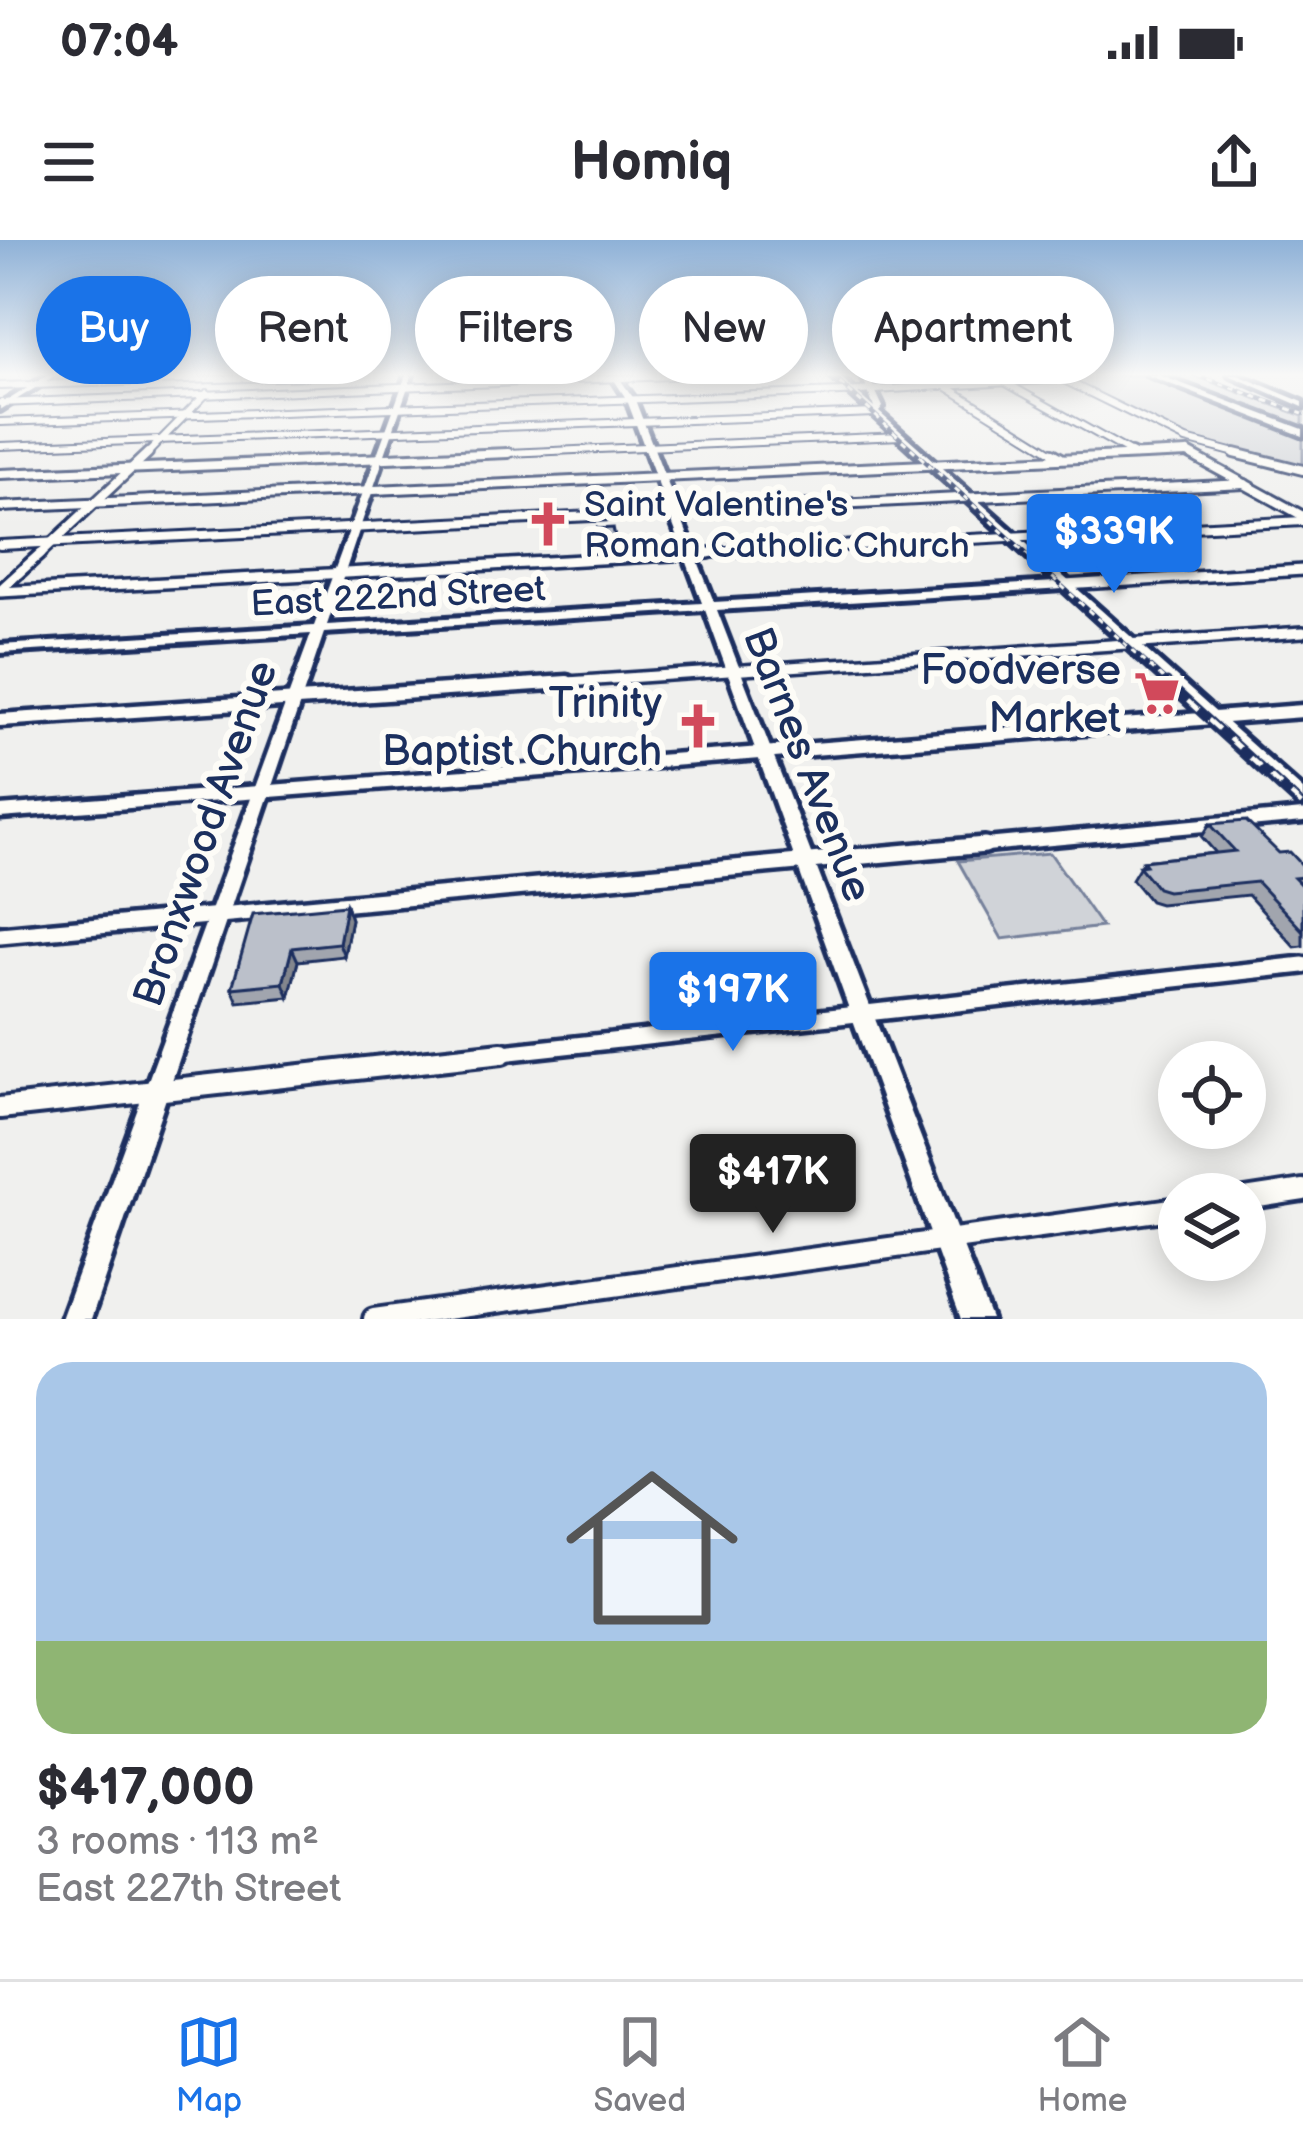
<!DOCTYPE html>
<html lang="en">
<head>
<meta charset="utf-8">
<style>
	:root { --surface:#fff; --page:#f2f2f3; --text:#2b2b33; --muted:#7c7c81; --line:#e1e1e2; --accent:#1a73e8 }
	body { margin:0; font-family:"Balsamiq Sans",sans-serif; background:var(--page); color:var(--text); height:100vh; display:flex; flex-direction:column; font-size:45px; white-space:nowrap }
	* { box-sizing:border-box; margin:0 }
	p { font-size:39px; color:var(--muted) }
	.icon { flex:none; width:66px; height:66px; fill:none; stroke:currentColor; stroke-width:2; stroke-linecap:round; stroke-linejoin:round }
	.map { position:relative; height:1079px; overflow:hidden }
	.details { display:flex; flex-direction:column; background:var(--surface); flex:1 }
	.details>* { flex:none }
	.guide { position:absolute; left:36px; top:36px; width:1233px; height:108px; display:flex; gap:24px }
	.fabs { position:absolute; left:1158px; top:801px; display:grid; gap:24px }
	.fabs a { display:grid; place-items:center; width:108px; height:108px; border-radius:50%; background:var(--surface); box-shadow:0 6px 30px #0003; font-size:60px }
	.price { position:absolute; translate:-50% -102px; padding:0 27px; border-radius:12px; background:var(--accent); color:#fff; font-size:39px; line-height:78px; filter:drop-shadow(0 3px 6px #0008) }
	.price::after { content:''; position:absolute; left:50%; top:72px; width:36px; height:27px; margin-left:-18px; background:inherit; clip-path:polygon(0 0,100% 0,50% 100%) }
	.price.on { background:#222; color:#fff }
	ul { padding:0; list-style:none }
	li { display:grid; align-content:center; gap:24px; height:636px; padding:0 36px }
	li span { display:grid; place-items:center; height:372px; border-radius:36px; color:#555 }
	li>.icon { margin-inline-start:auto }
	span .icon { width:216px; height:216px; fill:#fffc; stroke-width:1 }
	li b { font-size:51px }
	.pill { padding:0 42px; border-radius:54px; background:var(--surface); box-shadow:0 6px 30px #0003; font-size:42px; line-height:108px }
	.pill.on { background:var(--accent); color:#fff }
	.status { display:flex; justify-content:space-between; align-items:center; height:84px; padding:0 60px; background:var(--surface); direction:ltr }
	.status svg { height:33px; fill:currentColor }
	header { display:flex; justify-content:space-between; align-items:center; height:156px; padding:0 36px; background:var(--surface); font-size:54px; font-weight:600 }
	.dock { display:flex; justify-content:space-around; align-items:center; height:168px; border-top:3px solid var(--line); background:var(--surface); font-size:33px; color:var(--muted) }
	.dock a { display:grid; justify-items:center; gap:6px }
	.dock .on { color:var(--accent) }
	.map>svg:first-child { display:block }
</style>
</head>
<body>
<div class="status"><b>07:04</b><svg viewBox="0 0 49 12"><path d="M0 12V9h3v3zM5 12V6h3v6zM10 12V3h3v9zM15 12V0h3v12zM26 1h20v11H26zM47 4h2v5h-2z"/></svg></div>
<header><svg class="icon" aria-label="menu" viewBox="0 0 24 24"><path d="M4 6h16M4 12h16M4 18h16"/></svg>Homiq<svg class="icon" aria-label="share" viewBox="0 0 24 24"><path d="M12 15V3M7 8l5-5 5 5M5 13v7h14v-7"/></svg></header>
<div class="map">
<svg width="1303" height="1079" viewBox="0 0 1303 1079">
	<rect width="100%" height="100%" fill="#f0f0ee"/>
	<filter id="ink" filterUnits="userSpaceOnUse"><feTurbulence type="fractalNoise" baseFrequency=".00833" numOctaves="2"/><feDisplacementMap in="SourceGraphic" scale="24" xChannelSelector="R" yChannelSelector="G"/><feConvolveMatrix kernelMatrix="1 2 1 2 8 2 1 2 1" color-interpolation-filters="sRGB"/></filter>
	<g filter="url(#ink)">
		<g fill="#d0d3d8" stroke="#76819b" stroke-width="3">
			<polygon points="1056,135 1193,135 1303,176 1303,228 1189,199"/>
			<polygon points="1050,613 1102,687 1002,699 958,621"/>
		</g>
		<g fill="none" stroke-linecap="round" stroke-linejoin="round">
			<g stroke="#1b2f5e" stroke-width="10">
				<g id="street-far5">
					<polyline points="928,135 1058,216"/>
					<polyline points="1060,138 1186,200 1247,216"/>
					<polyline points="1006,143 1135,215"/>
					<polyline points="0,146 337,135"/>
					<polyline points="0,163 696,135"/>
					<polyline points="0,182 841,152 1062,139"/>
					<polyline points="0,206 875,173"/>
					<polyline points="1188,213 1193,216"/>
					<polyline points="145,216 207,153"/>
					<polyline points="437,216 901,196"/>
					<polyline points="1131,216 1188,213"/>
				</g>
			</g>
			<g stroke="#1b2f5e" stroke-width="14">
				<g id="street-far4">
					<polyline points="1053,213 1060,217"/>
					<polyline points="1131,213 1135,215"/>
					<polyline points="1188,213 1303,276"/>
					<polyline points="1235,213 1303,230"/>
					<polyline points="0,234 508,213"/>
					<polyline points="0,267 1188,213"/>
					<polyline points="0,305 1245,244"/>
					<polyline points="38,316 148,213"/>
					<polyline points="654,316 1303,281"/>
				</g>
			</g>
			<g stroke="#1b2f5e" stroke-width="16">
				<g id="street-far3">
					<polyline points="1065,345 1303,330"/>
					<polyline points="0,350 41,313"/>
					<polyline points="0,352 709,313"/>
					<polyline points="523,445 1303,392"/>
				</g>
			</g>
			<g stroke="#1b2f5e" stroke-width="21">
				<g id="street-far2">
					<polyline points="0,480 567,442"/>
					<polyline points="0,572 1303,471"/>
					<polyline points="953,608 1303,576"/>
				</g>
			</g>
			<g stroke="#1b2f5e" stroke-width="24">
				<g id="street-far1">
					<polyline points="0,695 985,605"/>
					<polyline points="475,816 1303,725"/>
				</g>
			</g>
			<g stroke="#1b2f5e" stroke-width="28">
				<g id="street">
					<polyline points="0,868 502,813"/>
					<polyline points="1245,959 1303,950"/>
					<polyline points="374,1079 1179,968"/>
				</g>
			</g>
			<g stroke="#1b2f5e" stroke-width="10">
				<g id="secondary">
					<polygon points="48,135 56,135 0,170 0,165"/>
					<polygon points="406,135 412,135 327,385 702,363 627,160 611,135 617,135 635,160 714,362 1055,342 830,135 837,135 874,168 862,135 868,135 883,167 879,172 1303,550 1303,564 1297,563 1063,349 717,370 991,1079 961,1079 705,370 324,393 91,1079 61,1079 311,394 0,413 0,405 314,386"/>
					<polygon points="1229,135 1238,135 1303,162 1303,167"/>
				</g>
			</g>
			<g stroke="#1b2f5e" stroke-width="9">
				<polygon id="highway" points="1147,135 1159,135 1303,189 1303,196"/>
			</g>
			<use href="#street-far5" stroke="#fdfcf7" stroke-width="6"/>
			<use href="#street-far4" stroke="#fdfcf7" stroke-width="8"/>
			<use href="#street-far3" stroke="#fdfcf7" stroke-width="9"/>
			<use href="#street-far2" stroke="#fdfcf7" stroke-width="12"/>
			<use href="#street-far1" stroke="#fdfcf7" stroke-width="15"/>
			<use href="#street" stroke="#fdfcf7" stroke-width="20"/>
			<use href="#secondary" fill="#fdfcf7" fill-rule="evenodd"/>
			<use href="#highway" fill="#fdfcf7" fill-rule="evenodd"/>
			<g stroke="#1b2f5e" stroke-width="4.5">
				<g id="rail-far1">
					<polyline points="831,135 1170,445"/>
					<polyline points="1197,135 1303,174"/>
				</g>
			</g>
			<g stroke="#1b2f5e" stroke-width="9">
				<polyline id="rail" points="1167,442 1303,566"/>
			</g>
			<use href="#rail-far1" stroke="#fdfcf7" stroke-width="3" stroke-dasharray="6" stroke-linecap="butt"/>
			<use href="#rail" stroke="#fdfcf7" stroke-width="4.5" stroke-dasharray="14" stroke-linecap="butt"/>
		</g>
		<g fill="#a1a5ae" stroke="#1b2f5e" stroke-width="3">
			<polygon points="598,289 616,302 617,309 601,310"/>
			<polygon points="1210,584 1303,626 1303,706 1295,707 1248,655 1160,664 1150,661 1132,639 1143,621 1216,613 1202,597"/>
			<polygon points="346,665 351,679 344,716 298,721 289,757 238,762 232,748"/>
		</g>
		<g fill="#83868d" stroke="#1b2f5e" stroke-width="3">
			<polygon points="346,665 351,679 344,716 339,703"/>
			<polygon points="292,708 298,721 289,757 283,743"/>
		</g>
		<g fill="#bbc0ca" stroke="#1b2f5e" stroke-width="3">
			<polygon points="613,288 616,302 601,303 598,289"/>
			<polygon points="1246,581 1279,613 1290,612 1303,626 1303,637 1294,638 1303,647 1303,691 1257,642 1167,651 1157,648 1139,626 1146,625 1143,621 1235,611 1210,584"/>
			<polygon points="346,665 339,703 292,708 283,743 232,748 253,674"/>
		</g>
	</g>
	<linearGradient id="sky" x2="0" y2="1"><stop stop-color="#8eb1d7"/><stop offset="0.47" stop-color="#f8f8f7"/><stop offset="1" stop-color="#f8f8f7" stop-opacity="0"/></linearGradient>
	<rect width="1303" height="286" fill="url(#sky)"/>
	<defs>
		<g id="church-bare" transform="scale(3.6)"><path d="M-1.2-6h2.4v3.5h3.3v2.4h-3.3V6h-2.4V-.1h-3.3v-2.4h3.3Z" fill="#d1495b" stroke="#fdfcf7" stroke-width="2.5" paint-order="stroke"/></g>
		<g id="supermarket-bare" transform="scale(3.6)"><path d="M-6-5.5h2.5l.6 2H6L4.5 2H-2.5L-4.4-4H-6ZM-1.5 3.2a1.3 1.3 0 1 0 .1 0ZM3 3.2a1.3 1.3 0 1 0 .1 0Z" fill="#d1495b" stroke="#fdfcf7" stroke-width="2.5" paint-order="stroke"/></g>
	</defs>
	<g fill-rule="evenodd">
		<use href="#church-bare" x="548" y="284"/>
		<use href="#supermarket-bare" x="1157" y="453"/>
		<use href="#church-bare" x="698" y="486"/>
	</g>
	<g text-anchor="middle" stroke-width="12" stroke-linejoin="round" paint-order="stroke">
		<g font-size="36" fill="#1b2f5e" stroke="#fdfcf7" text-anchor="start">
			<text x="584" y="276">Saint Valentine's<tspan x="584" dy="41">Roman Catholic Church</tspan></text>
		</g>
		<g font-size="36" fill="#1b2f5e" stroke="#fdfcf7">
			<text transform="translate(398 355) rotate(-3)" y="13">East 222nd Street</text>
		</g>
		<g font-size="42" fill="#1b2f5e" stroke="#fdfcf7" text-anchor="end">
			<text x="1121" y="444">Foodverse<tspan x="1121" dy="48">Market</tspan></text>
			<text x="662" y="477">Trinity<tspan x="662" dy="48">Baptist Church</tspan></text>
		</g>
		<g font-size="42" fill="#1b2f5e" stroke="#fdfcf7">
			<text transform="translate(809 524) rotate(69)" y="15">Barnes Avenue</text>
			<text transform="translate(204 593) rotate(-71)" y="15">Bronxwood Avenue</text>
		</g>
	</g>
</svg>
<div class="fabs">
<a><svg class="icon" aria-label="locate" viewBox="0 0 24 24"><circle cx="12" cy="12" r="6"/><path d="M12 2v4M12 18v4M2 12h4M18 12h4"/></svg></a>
<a><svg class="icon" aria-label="layers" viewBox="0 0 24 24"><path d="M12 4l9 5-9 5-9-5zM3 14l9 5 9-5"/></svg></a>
</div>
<b class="price" style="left:1114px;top:356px">$339K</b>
<b class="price" style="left:733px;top:814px">$197K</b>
<b class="price on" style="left:773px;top:996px">$417K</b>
<div class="guide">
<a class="pill on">Buy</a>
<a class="pill">Rent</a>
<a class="pill">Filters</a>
<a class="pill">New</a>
<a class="pill">Apartment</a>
</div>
</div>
<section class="details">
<ul>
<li><span style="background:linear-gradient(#a9c7e8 75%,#8fb573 0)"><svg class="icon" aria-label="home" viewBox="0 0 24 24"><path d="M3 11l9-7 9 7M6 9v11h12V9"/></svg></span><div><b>$417,000</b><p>3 rooms · 113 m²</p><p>East 227th Street</p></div></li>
</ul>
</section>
<nav class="dock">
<a class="on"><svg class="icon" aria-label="map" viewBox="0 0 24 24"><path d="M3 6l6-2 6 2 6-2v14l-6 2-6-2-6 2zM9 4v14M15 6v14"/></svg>Map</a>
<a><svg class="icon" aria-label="saved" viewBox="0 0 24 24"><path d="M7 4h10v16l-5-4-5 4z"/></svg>Saved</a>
<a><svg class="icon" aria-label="home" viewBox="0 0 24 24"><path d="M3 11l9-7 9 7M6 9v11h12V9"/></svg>Home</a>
</nav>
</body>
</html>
